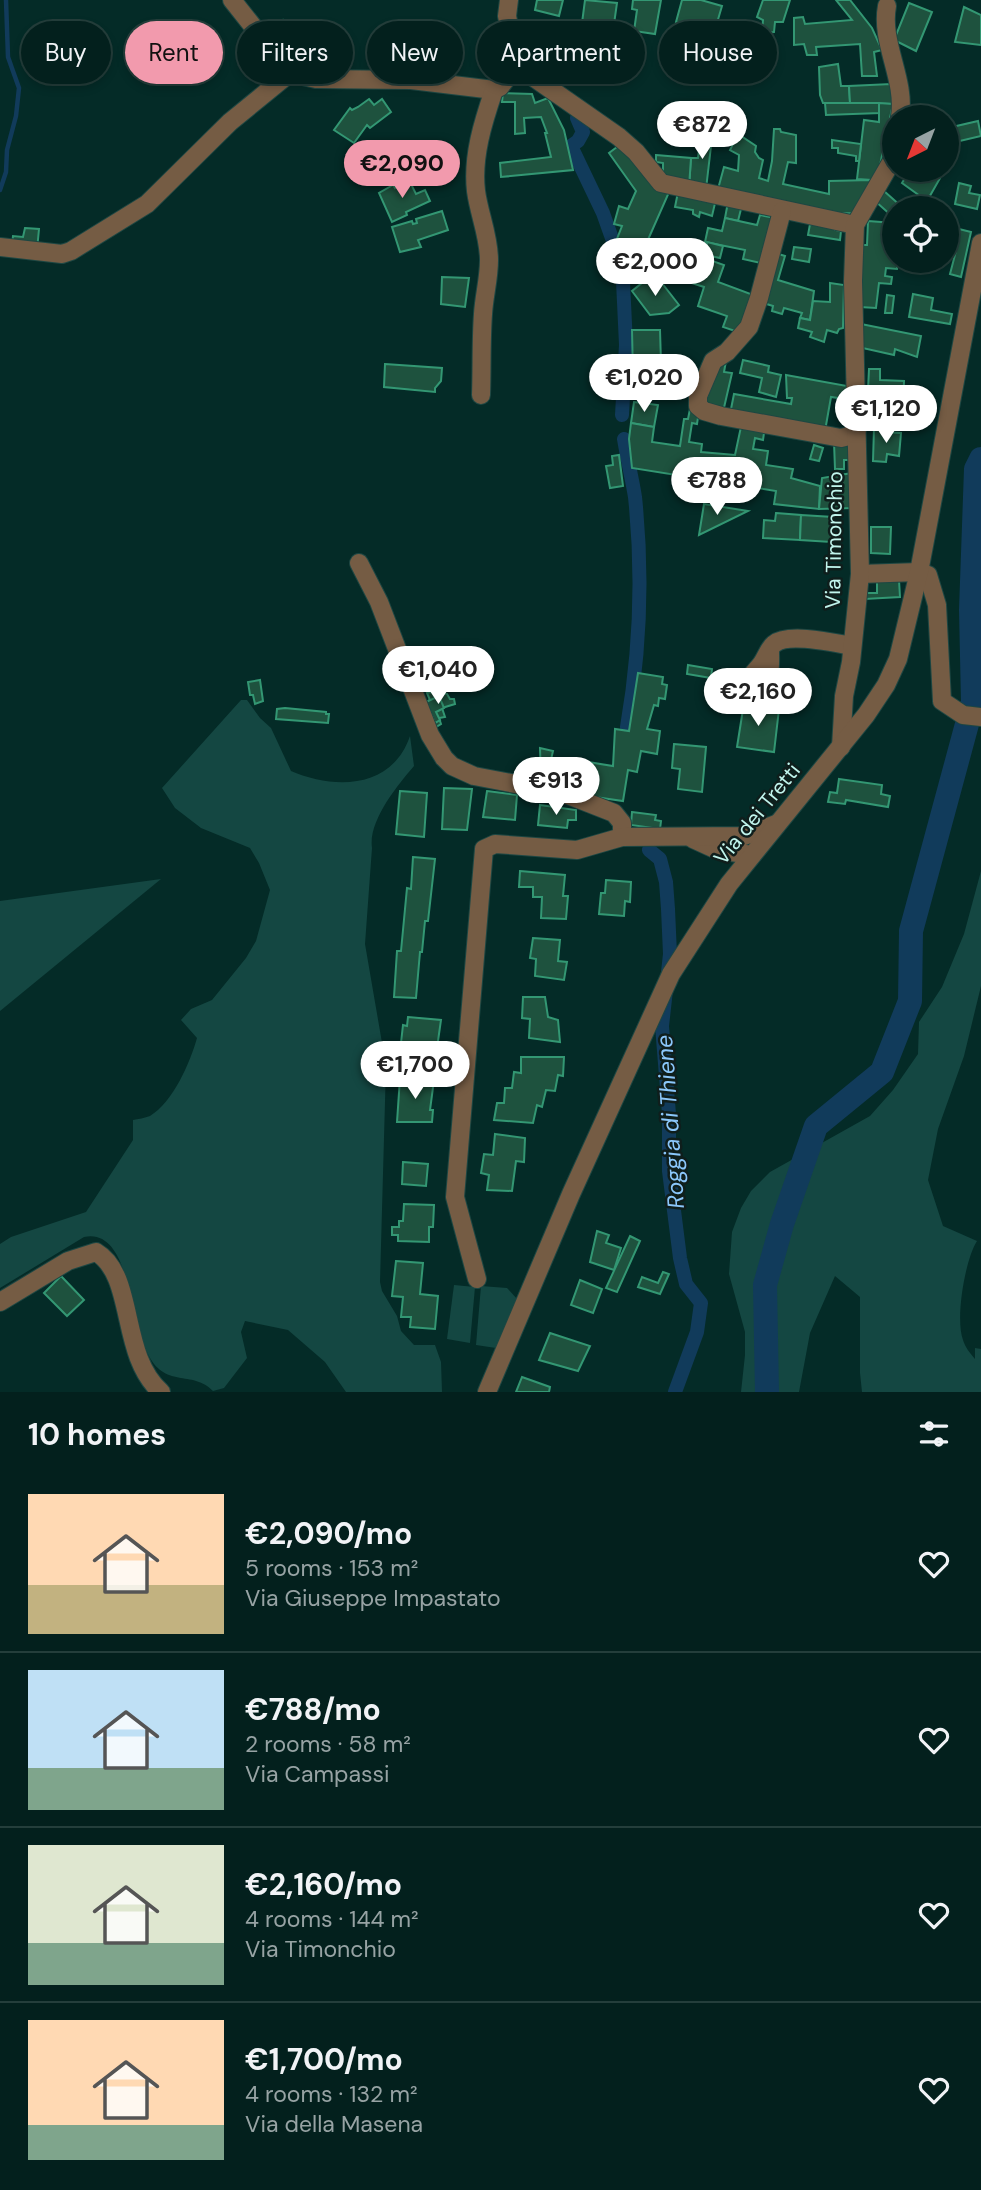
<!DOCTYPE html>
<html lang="en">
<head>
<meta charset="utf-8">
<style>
	:root { --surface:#03201d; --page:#0d2826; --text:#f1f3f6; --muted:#97a3a4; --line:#243e3b; --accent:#f29aad }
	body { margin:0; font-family:"DM Sans",sans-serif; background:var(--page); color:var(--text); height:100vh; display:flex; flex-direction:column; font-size:26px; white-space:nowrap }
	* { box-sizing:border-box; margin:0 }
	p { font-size:23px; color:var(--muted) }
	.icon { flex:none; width:38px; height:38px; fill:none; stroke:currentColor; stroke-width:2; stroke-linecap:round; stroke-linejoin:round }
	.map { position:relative; height:1392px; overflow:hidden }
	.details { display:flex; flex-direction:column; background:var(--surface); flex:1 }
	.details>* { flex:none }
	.banner { position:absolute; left:21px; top:21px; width:940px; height:63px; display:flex; gap:14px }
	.needle { width:46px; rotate:222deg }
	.tools { position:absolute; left:882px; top:105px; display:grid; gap:14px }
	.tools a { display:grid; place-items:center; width:77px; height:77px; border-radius:50%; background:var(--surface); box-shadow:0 4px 10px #0003,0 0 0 2px var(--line); font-size:35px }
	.price { position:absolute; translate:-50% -60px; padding:0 16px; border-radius:24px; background:#fff; color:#222; font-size:23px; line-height:46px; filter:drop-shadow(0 2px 4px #0008) }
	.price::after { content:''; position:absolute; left:50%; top:42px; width:21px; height:16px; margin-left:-10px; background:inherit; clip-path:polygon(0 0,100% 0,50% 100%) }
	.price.current { background:var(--accent); color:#111 }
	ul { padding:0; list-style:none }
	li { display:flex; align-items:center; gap:21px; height:175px; padding:0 28px }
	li+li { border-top:2px solid var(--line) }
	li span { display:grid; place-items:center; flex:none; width:196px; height:140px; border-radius:0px; color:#555 }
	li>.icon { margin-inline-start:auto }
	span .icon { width:84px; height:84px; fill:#fffc; stroke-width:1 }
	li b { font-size:30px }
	h2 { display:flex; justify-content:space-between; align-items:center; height:84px; padding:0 28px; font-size:30px }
	.tag { padding:0 24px; border-radius:32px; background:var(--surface); box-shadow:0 4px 10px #0003,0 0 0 2px var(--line); font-size:24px; line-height:63px }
	.tag.current { background:var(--accent); color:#111 }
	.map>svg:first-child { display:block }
</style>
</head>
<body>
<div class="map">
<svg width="981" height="1392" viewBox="0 0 981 1392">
	<rect width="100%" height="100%" fill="#042b27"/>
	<g fill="#144742">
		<path d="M241 700H247L260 718 271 728 291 771C335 790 392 789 410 736L414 766C397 786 368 821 372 848L365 944 386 1066 380 1282 382 1291 397 1316 401 1331 414 1345H435L441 1362 442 1392H346L325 1362 288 1330 245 1321 241 1332 247 1358 224 1388 213 1391C192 1369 164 1390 147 1352 143 1344 139 1335 137 1326 130 1300 124 1228 84 1237L0 1288V1244L11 1237 86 1212 133 1140V1120C138 1119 145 1118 150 1116 173 1102 190 1063 197 1038L181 1020 191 1009 212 1000 246 958 256 941 270 890 259 863 250 848 201 828 175 808 162 788Z"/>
		<path d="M981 871V986L964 1056 938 1129 928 1180 943 1226 977 1241C965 1260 955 1319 963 1340 965 1347 970 1353 975 1359V1348L981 1349V1392H862L860 1373V1297L835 1276 810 1333 799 1392H741L745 1355V1332L729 1274 732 1232 741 1208 751 1191 770 1172 870 1116 893 1090 918 1054 919 1022 942 987 964 934Z"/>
		<polygon points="161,879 0,1011 0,901"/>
		<polygon points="454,1285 475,1287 470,1343 447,1339"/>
		<polygon points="481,1286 507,1288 518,1300 496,1348 476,1345"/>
	</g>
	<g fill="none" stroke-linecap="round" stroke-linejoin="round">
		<polyline stroke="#113b5b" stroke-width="4.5" points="0,190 6,172 7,150 16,116 19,88 8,57 6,0"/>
		<g stroke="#113b5b" stroke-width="14">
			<polyline points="577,118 583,132 578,141 571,146 603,213 614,244 622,260 626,345 622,415"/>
			<path d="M624 439C627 458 632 478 635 497 643 573 640 652 627 727"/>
			<polyline points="649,850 660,859 666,882 668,909 670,954 662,1026 669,1114 669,1171 680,1258 686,1284 701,1303 697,1332 675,1392"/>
		</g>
		<polyline stroke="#113b5b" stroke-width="24" points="767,1392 765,1285 782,1224 816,1126 882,1072 910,1001 911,931 973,702 971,610 976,469 981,459"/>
	</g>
	<g fill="#1e523e" stroke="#339773" stroke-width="2">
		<polygon points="537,0 563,0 559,16 535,10"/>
		<polygon points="585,0 617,3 613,31 595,28 596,25 582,23"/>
		<polygon points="633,0 661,0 655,34 634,31 637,10 632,9"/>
		<polygon points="682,0 701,0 722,6 714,33 676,22"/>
		<polygon points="763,0 790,0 783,22 775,22 774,32 762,33 763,20 757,17"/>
		<polygon points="836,0 850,0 872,28 882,50 874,52 877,76 862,76 860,44 816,47 817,55 807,55 804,44 794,45 794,18 803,17 805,24 852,20"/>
		<polygon points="909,3 932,12 916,51 894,40"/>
		<polygon points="964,7 981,15 981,45 955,42"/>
		<polygon points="283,20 309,53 297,62 272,30"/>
		<polygon points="543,39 549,48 556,44 567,62 561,65 568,78 559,83 560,85 556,88 531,46"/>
		<polygon points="598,42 633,47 630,69 619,68 617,81 584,76 588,50 597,52"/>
		<polygon points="838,64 841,86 849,86 850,103 823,103 820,95 819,67"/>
		<polygon points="891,84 893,104 850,103 849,86"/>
		<polygon points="503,93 532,94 535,103 548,98 564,130 573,170 501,177 500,163 551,157 545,133 547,133 541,117 524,118 525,133 515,134 515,102 502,102"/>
		<polygon points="369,99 374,105 382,99 391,112 370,128 367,125 354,143 334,130 350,108 352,110 358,107"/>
		<polygon points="825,103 879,103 880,113 826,115"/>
		<polygon points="879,103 893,104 880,165 872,180 857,179 864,120 879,122"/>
		<polygon points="947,120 950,120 952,127 978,121 981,136 947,144"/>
		<polygon points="702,128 713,129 706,189 689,187 691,158 698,158"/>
		<polygon points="774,129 780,129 781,132 796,135 796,163 788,162 783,184 829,194 829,181 872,180 856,213 814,214 718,189 724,167 738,171 739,155 730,150 738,134 756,146 755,152 759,158 763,160 759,178 768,181 772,161"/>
		<polygon points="832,140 861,144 859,161 856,161 856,156 838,153 838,148 832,148"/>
		<polygon points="621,144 670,190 643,251 651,254 650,264 647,263 642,275 626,271 625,258 629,250 615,244 622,226 614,224 619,206 628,209 636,191 609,153"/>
		<polygon points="656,155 691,158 689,187 663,183 663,163 656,162"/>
		<polygon points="910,170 919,174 922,170 929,172 930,170 937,170 943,173 927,201 902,183"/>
		<polygon points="407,180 408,183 410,182 416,194 425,190 430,201 406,212 407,215 392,222 379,193 393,185 395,188"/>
		<polygon points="959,183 971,186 969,193 980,195 977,209 955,204"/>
		<polygon points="884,191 902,207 894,208 893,217 875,201"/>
		<polygon points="678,192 716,199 712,216 700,212 699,217 693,214 693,210 675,207"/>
		<polygon points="728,202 742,205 738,221 725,218"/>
		<polygon points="442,211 448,230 418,240 421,247 400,252 392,227 412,221 413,224 417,223 416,219"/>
		<polygon points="760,215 775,218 765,264 743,259 745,250 705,242 708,228 722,231 725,218 757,225"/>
		<polygon points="868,221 894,223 894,261 898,261 897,269 886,268 885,276 892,277 891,284 879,283 876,308 860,307 860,245 867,245"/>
		<polygon points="810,224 835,227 835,230 841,231 840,240 808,235"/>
		<polygon points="947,226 971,232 961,277 950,274 956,251 947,249"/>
		<polygon points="25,228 39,229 37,250 12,246 13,236 23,237"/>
		<polygon points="707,242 723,246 720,258 705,255"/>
		<polygon points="794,247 811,249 809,262 792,259"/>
		<polygon points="775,253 785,256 778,280 814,291 810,320 800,318 802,313 784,308 782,314 772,311 773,306 760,302"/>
		<polygon points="675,256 686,259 682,271 672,268"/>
		<polygon points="701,257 724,265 718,282 756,296 738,332 723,327 727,316 698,306 704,287 692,283"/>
		<polygon points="442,277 469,278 465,307 441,304"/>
		<polygon points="658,278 679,305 669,313 650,315 632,291 647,279 651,284"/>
		<polygon points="830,283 844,285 843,328 839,329 837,333 827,330 824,342 810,337 812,332 798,328 800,318 810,320 813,301 830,302"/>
		<polygon points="913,294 933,298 931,310 952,314 950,324 909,317"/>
		<polygon points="887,295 894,296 892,313 885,313"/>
		<polygon points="856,323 921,336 917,357 895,349 894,355 858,347"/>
		<polygon points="632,330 660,330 661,363 658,364 658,375 633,375"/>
		<polygon points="722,359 726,361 724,372 732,373 723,412 703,407"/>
		<polygon points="743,360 769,366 768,372 781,375 776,397 759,392 762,378 740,373"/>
		<polygon points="385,364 442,368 441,381 435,388 435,392 384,387"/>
		<polygon points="869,369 880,369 880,380 904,381 903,412 867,411"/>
		<polygon points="786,375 847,386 845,399 831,397 825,431 730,414 734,394 791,404 792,398 787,398"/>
		<polygon points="634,402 658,405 654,427 631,423"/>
		<polygon points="690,409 699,411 697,424 692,423 689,442 702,444 701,452 735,455 742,422 765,426 763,440 755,438 753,449 768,451 766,465 793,469 791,478 820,486 819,509 774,504 776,491 632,468 629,439 631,423 654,427 652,442 680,446 684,419 688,419"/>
		<polygon points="874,428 884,429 884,432 901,433 899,456 887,454 886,462 873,461"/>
		<polygon points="834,442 851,442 851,460 844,460 844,469 835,469"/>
		<polygon points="814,445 823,448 819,461 810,459"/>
		<polygon points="619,455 623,486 610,488 606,466 613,465 612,456"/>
		<polygon points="852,473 852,508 819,509 822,478"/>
		<polygon points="704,504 748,511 699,535"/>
		<polygon points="776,513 801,515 800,540 763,538 764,520 775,521"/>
		<polygon points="801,515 833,517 831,542 800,540"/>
		<polygon points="871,527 891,527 890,554 871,553"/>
		<polygon points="899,580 900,597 865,599 865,593 877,593 877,582"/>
		<polygon points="688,665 712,669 711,678 687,674"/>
		<polygon points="638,673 663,677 662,684 667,685 665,699 659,698 658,706 654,705 647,729 660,731 657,754 641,751 637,772 628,770 623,801 581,795 582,788 541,780 540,748 553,751 550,764 587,769 588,762 613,766 615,729 629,731"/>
		<polygon points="260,680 263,701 255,704 253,695 250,695 248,682"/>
		<polygon points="432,692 447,694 450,699 454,699 455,704 442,708 445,717 439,718 441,724 436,727 426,702 430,700 427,693"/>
		<polygon points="439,696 444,708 436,712 440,720 435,723 426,702"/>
		<polygon points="744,703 779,709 774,752 737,747"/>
		<polygon points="285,708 326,712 326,714 329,714 328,723 276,719 277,709"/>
		<polygon points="674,744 706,747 702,792 678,789 680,769 672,768"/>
		<polygon points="839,779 882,785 881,794 890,796 888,807 846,800 845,804 828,802 830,792 837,793"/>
		<polygon points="444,788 472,789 467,830 442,829"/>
		<polygon points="400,791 427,793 424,837 396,834"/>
		<polygon points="487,791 517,795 515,820 483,817"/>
		<polygon points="540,805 576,810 576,820 568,820 567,828 538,825"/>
		<polygon points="632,812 656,815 655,820 661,821 660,829 631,825"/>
		<polygon points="413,857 435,859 428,921 425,921 422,952 420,952 416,998 394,997 397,951 401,951 407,888 411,889"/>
		<polygon points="520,871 565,875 563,896 568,896 566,919 541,918 542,897 533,897 533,887 519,887"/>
		<polygon points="606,880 631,882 630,902 625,901 624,916 599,914 601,893 605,893"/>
		<polygon points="533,938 560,940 558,961 567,962 564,980 535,976 536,959 530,958"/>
		<polygon points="523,997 545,997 548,1017 558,1020 560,1042 529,1038 530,1019 522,1018"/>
		<polygon points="408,1017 441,1020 437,1048 439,1048 437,1064 404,1061 405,1052 400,1052 403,1025 407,1026"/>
		<polygon points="521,1057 564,1057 563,1076 558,1075 555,1091 546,1090 542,1107 537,1105 533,1123 494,1120 497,1103 504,1103 505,1088 512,1088 514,1072 521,1073"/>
		<polygon points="400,1078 434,1080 430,1110 433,1110 432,1122 397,1122"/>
		<polygon points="495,1134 525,1138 524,1162 516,1161 512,1191 487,1190 489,1175 481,1173 484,1154 493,1155"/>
		<polygon points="403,1162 428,1164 426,1186 402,1184"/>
		<polygon points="404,1204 434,1205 433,1227 429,1227 429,1242 398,1241 398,1235 392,1235 392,1227 399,1227 399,1221 403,1221"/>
		<polygon points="597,1231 609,1235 606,1243 621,1248 614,1270 590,1262"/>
		<polygon points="630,1236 640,1241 617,1292 606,1288"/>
		<polygon points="396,1261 423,1263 420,1294 438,1296 435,1329 410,1327 411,1317 401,1317 403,1297 392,1296"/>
		<polygon points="663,1272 669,1274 660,1294 638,1287 642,1277 658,1283"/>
		<polygon points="61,1276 84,1300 67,1316 44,1293"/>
		<polygon points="580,1280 602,1289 593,1313 571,1305"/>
		<polygon points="550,1333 590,1346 578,1371 539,1360"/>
		<polygon points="522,1377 550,1387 549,1392 516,1392"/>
	</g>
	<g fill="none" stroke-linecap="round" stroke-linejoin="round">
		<g stroke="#1e4743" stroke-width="20">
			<g id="minor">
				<polyline points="232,0 290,73"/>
				<polyline points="509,0 507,16 513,45 533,77 619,137 636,152 661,183 855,225"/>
				<path d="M887 6C880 43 906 79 900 117"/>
				<polyline points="782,211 759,298 749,327 727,352 713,361 698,396 698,406 704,411 721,416 841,438 849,436 857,429"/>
				<polyline points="0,247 62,254 71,251 147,204 230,122 290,73 316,79 411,80 494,90 500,87 521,60"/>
				<path d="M481 395C482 368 481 341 483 314 484 296 489 279 489 260 489 236 479 214 476 191 472 157 483 122 494 90"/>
				<polyline points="359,563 379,602 430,735 444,758 452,766 474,776 563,793 614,813 622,823 622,837"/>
				<polyline points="860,574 919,572 928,575 937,605 942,701 963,715 981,717"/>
				<path d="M770 650C770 663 772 677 761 687H753L749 681C752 673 758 669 762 663 766 657 769 648 774 644 788 632 835 643 852 646"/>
				<polyline points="841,747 844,696 851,662 860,574 853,281 855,225 893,159 894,151"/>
				<polyline points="693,839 717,850 752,855"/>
				<polyline points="477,1279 455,1197 484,849 495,844 577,850 622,837 744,836 776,824"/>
				<path d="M0 1302 68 1261 96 1252C136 1276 119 1355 161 1392"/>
				<polyline points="487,1392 571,1194 671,974 729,884 866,715 886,685 898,659 919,572 981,243"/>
			</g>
		</g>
		<use href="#minor" stroke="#755c44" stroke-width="18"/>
	</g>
	<g text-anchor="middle" stroke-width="5" stroke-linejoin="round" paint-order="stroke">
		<g font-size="21" fill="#c1f5ed" stroke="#0f1e1c">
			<text transform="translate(834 540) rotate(-89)" y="7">Via Timonchio</text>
			<text transform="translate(757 814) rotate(-51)" y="7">Via dei Tretti</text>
		</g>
		<g font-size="23" font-style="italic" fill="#8bc7fb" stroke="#0f1e1c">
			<text transform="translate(670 1122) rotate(-94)" y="8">Roggia di Thiene</text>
		</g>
	</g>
</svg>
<div class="tools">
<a><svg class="needle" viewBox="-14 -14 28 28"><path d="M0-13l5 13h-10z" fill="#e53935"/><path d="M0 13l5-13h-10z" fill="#97a3a4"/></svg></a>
<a><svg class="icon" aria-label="locate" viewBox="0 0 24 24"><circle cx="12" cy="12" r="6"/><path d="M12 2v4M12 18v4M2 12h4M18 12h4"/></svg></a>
</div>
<b class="price" style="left:702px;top:161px">€872</b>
<b class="price current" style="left:402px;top:200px">€2,090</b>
<b class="price" style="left:655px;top:298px">€2,000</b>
<b class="price" style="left:644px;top:414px">€1,020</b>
<b class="price" style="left:886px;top:445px">€1,120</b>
<b class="price" style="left:717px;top:517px">€788</b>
<b class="price" style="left:438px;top:706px">€1,040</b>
<b class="price" style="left:758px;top:728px">€2,160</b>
<b class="price" style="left:556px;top:817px">€913</b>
<b class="price" style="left:415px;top:1101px">€1,700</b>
<div class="banner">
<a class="tag">Buy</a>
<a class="tag current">Rent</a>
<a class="tag">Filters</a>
<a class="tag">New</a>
<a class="tag">Apartment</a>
<a class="tag">House</a>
</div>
</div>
<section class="details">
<h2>10 homes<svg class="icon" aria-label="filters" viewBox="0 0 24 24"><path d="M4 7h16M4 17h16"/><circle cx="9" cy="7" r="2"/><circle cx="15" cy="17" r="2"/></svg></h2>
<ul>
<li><span style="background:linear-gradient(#ffd9b3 65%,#c2b280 0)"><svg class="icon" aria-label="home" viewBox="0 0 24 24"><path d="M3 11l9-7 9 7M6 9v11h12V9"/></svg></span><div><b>€2,090/mo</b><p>5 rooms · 153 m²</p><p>Via Giuseppe Impastato</p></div><svg class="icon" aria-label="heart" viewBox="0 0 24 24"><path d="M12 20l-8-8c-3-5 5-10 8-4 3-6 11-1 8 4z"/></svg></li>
<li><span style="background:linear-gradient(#bfe0f5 70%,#7fa58c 0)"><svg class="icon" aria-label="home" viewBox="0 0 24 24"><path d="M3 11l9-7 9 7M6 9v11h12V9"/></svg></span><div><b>€788/mo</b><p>2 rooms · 58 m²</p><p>Via Campassi</p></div><svg class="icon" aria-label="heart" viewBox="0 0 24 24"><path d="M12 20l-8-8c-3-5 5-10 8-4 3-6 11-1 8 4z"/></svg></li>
<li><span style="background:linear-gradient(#dfe7d0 70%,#7fa58c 0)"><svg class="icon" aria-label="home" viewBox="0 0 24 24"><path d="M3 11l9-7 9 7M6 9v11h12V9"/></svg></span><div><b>€2,160/mo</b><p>4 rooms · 144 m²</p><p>Via Timonchio</p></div><svg class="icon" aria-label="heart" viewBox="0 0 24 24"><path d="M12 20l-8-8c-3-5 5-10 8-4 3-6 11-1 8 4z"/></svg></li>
<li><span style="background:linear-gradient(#ffd9b3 75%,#7fa58c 0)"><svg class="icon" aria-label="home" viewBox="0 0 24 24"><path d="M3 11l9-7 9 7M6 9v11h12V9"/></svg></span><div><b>€1,700/mo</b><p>4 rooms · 132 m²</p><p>Via della Masena</p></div><svg class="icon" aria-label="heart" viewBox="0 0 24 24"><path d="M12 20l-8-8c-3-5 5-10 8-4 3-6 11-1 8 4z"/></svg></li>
</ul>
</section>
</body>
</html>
